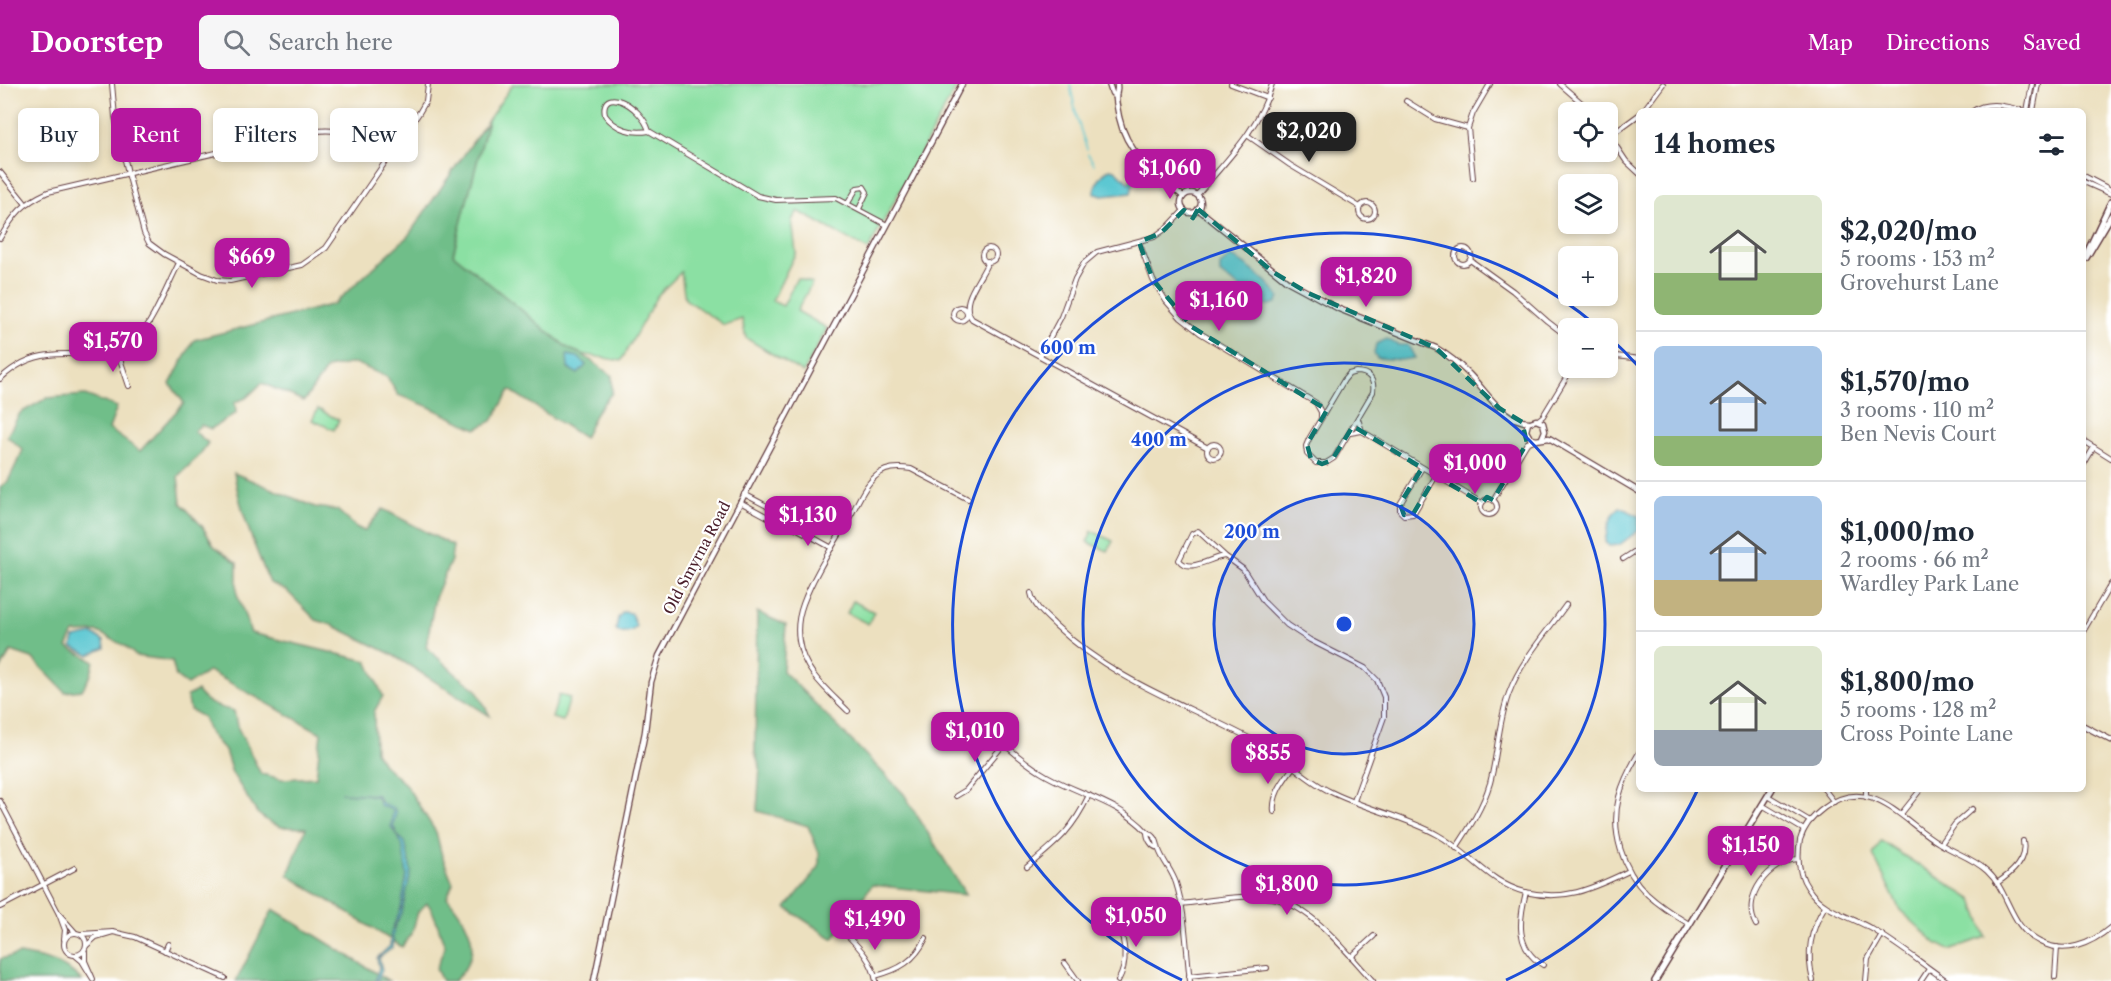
<!DOCTYPE html>
<html lang="en">
<head>
<meta charset="utf-8">
<style>
	:root { --surface:#fff; --page:#f6f6f7; --text:#1f2937; --muted:#747a83; --line:#e0e1e3; --accent:#b5179e }
	body { margin:0; font-family:"Libre Caslon Text",serif; background:var(--page); color:var(--text); height:100vh; display:flex; flex-direction:column; font-size:22px; white-space:nowrap }
	* { box-sizing:border-box; margin:0 }
	p { font-size:20px; color:var(--muted) }
	.icon { flex:none; width:33px; height:33px; fill:none; stroke:currentColor; stroke-width:2; stroke-linecap:round; stroke-linejoin:round }
	.map { position:relative; flex:1; overflow:hidden }
	.details { position:absolute; left:1636px; top:24px; width:450px; height:684px; display:flex; flex-direction:column; background:var(--surface); border-radius:9px; box-shadow:0 3px 9px #0003 }
	.details>* { flex:none }
	.top-card { position:absolute; left:18px; top:24px; width:570px; height:54px; display:flex; gap:12px }
	.buttons { position:absolute; left:1558px; top:18px; display:grid; gap:12px }
	.buttons a { display:grid; place-items:center; width:60px; height:60px; border-radius:9px; background:var(--surface); box-shadow:0 3px 9px #0003; font-size:30px }
	.price { position:absolute; translate:-50% -51px; padding:0 14px; border-radius:12px; background:var(--accent); color:#fff; font-size:20px; line-height:39px; filter:drop-shadow(0 2px 3px #0008) }
	.price::after { content:''; position:absolute; left:50%; top:36px; width:18px; height:14px; margin-left:-9px; background:inherit; clip-path:polygon(0 0,100% 0,50% 100%) }
	.price.active { background:#222; color:#fff }
	ul { padding:0; list-style:none }
	li { display:flex; align-items:center; gap:18px; height:150px; padding:0 18px }
	li+li { border-top:2px solid var(--line) }
	li span { display:grid; place-items:center; flex:none; width:168px; height:120px; border-radius:9px; color:#555 }
	li>.icon { margin-inline-start:auto }
	span .icon { width:72px; height:72px; fill:#fffc; stroke-width:1 }
	li b { font-size:26px }
	h2 { display:flex; justify-content:space-between; align-items:center; height:72px; padding:0 18px; font-size:26px }
	.chip { padding:0 21px; border-radius:9px; background:var(--surface); box-shadow:0 3px 9px #0003; font-size:21px; line-height:54px }
	.chip.active { background:var(--accent); color:#fff }
	header { display:flex; align-items:center; gap:36px; box-sizing:border-box; height:84px; padding:0 30px; background:var(--accent); color:#fff }
	header strong { font-size:28px }
	nav { display:flex; gap:33px; margin-inline-start:auto; font-size:21px }
	.search { width:420px; height:54px; background:var(--page); display:flex; align-items:center; gap:15px; box-sizing:border-box; padding:0 21px; border-radius:9px; color:var(--muted); font-size:22px }
	.map>svg:first-child { display:block }
</style>
</head>
<body>
<header>
<strong>Doorstep</strong>
<div class="search"><svg class="icon" aria-label="search" viewBox="0 0 24 24"><circle cx="10" cy="10" r="6"/><path d="M15 15l6 6"/></svg>Search here</div>
<nav><a>Map</a><a>Directions</a><a>Saved</a></nav>
</header>
<div class="map">
<svg width="2111" height="897" viewBox="0 0 2111 897">
	<rect width="100%" height="100%" fill="#fff"/>
	<filter id="ink" filterUnits="userSpaceOnUse"><feTurbulence type="fractalNoise" baseFrequency=".0167" numOctaves="2"/><feDisplacementMap in="SourceGraphic" scale="12" xChannelSelector="R" yChannelSelector="G"/><feConvolveMatrix kernelMatrix="1 2 1 2 8 2 1 2 1" color-interpolation-filters="sRGB"/></filter>
	<filter id="wash" filterUnits="userSpaceOnUse"><feTurbulence type="fractalNoise" baseFrequency=".008" numOctaves="4" result="noise"/><feDisplacementMap in="SourceGraphic" scale="24" xChannelSelector="R" yChannelSelector="G"/><feGaussianBlur stdDeviation="1.35" result="paint"/><feColorMatrix in="noise" values="0 0 0 0 0 0 0 0 0 0 0 0 0 0 0 0 0 1.4 0 .05"/><feComposite in="paint" operator="in"/></filter>
	<g filter="url(#wash)">
		<rect width="100%" height="100%" fill="#ece0bf"/>
		<g fill="#8be0a3" stroke="#6a8067" stroke-width="1.5">
			<polygon points="513,0 958,0 868,166 798,127 792,136 796,168 772,217 783,222 797,194 812,199 797,227 827,244 803,289 746,254 742,235 724,241 685,215 681,188 657,212 621,277 582,270 569,265 453,170 488,36"/>
			<polygon points="318,325 339,336 334,346 312,336"/>
			<polygon points="1092,447 1113,457 1108,467 1087,458"/>
			<polygon points="853,517 874,528 868,540 847,529"/>
			<polygon points="559,611 570,614 563,637 552,634"/>
			<polygon points="1881,757 1973,816 1986,853 1949,866 1936,859 1900,826 1873,771"/>
		</g>
		<g fill="#70be89" stroke="#5d6e5a" stroke-width="1.5">
			<path d="M488 36 453 170 569 265 582 270 612 292V309L597 327 584 354 510 306 492 337 476 345 427 322 398 311 387 293 355 279 327 284 304 317 262 299 246 314 235 318 236 329 211 345 201 341 194 347 208 359 199 372 178 392 181 419 202 442 214 462 237 479V510L251 549 367 577 383 612 374 628 375 667 383 680 406 701 436 748 442 772 453 799 447 813C471 841 485 868 454 897H442L436 885 445 862C439 849 436 828 427 819L418 828 412 849 402 863 288 791 306 744 281 743 269 738 257 729 232 689 225 667 210 650 203 633 190 626 187 612 197 607C205 620 219 623 234 627L237 642 261 690 282 695 316 693 321 649 209 587 187 601 176 593 172 577 136 572 125 562 98 548 74 549 67 563 94 577 91 590 82 606 65 608 32 574 11 567 0 586V403L8 397 23 366 7 352 20 329 47 314 85 311 117 323 109 345 140 367 184 319 170 300 194 256 334 220 408 152Z"/>
			<path d="M234 389 315 423 337 426 356 443 364 447 383 425 453 462 451 476 435 514 426 563 457 591 476 605 490 632 391 570 332 541 316 536 287 507 270 499C254 463 240 427 234 389Z"/>
			<polygon points="757,528 786,541 783,587 904,710 966,811 872,801 833,855 786,824 819,783 819,769 808,742 757,727 760,683 755,669"/>
			<polygon points="273,825 389,897 236,897"/>
			<path d="M20 870C43 874 66 879 82 897H0V875Z"/>
		</g>
		<g fill="#5bc7d2" stroke="#52737e" stroke-width="1.5">
			<path d="M1110 85 1115 86 1128 98H1130L1131 95 1134 98 1131 109 1102 112 1094 109C1094 102 1103 88 1110 85Z"/>
			<path d="M1230 173C1242 176 1274 202 1279 214L1276 219C1252 228 1251 214 1236 201 1231 197 1225 194 1220 189V181Z"/>
			<polygon points="1387,255 1398,261 1408,261 1415,274 1401,276 1377,274 1374,269 1376,260"/>
			<polygon points="567,271 578,273 586,281 578,290 568,284"/>
			<path d="M1620 423 1639 432V446L1619 461 1609 462 1605 458C1607 446 1610 430 1620 423Z"/>
			<path d="M623 528 631 529 636 542C634 548 625 549 619 548L616 545 618 534Z"/>
			<polygon points="93,550 104,557 105,564 89,571 72,563 74,554"/>
			<polygon points="340,709 377,711 381,719 394,724 396,729 393,741 398,752 405,758 411,788 402,828 394,844 392,864 379,874 382,886 377,897 375,897 379,884 377,874 390,862 391,848 401,824 407,791 402,760 391,742 393,726 379,721 378,713 365,710"/>
		</g>
		<g fill="none" stroke-linecap="round" stroke-linejoin="round">
			<g stroke="#5bc7d2" stroke-width="1.5">
				<polyline points="1070,0 1077,35 1087,65"/>
				<polyline points="1088,70 1094,80"/>
			</g>
		</g>
	</g>
	<g filter="url(#ink)">
		<g fill="none" stroke-linecap="round" stroke-linejoin="round">
			<g stroke="#623c41" stroke-width="6">
				<g id="minor">
					<polyline points="112,0 115,33 128,89 144,149 149,159 164,170 201,190 217,196 230,197 302,181 326,164 419,29 426,17 428,0"/>
					<polyline points="1231,0 1268,14"/>
					<polyline points="1560,0 1592,28"/>
					<polyline points="1406,17 1435,35 1468,44"/>
					<polyline points="1643,27 1663,0"/>
					<path d="M1973 27C1989 16 2007 23 2025 27"/>
					<polyline points="2027,27 2032,0"/>
					<polyline points="2033,27 2038,0"/>
					<path d="M649 47C641 20 599 0 605 31 615 45 632 50 649 47L758 112 776 116 836 114 887 141"/>
					<polyline points="1608,50 1626,77 1640,90"/>
					<polyline points="1247,51 1290,81 1360,123"/>
					<polyline points="1610,52 1640,30"/>
					<polyline points="0,88 25,119"/>
					<polyline points="2084,92 2111,106"/>
					<polyline points="1473,94 1468,44 1473,29 1490,0"/>
					<polyline points="2084,98 2111,110"/>
					<path d="M1197 111C1226 77 1260 44 1272 0"/>
					<circle cx="1367" cy="127" r="8"/>
					<polyline points="848,119 857,104 864,103 867,108 859,125"/>
					<path d="M0 154C15 129 22 120 48 108L302 49C343 41 355 51 388 73"/>
					<polyline points="1139,158 1153,196 1166,217 1181,234 1200,249 1316,319 1321,328 1321,334"/>
					<circle cx="1463" cy="172" r="8"/>
					<circle cx="989" cy="171" r="7"/>
					<polyline points="1470,176 1513,207 1547,237 1569,254"/>
					<path d="M988 177C982 195 958 217 972 235L1208 364"/>
					<circle cx="960" cy="230" r="7"/>
					<polyline points="118,269 129,302"/>
					<polyline points="1608,271 1640,275"/>
					<polyline points="1040,272 1061,233 1075,195 1084,179 1097,168 1154,153 1168,143 1184,126"/>
					<path d="M1356 288C1369 288 1375 296 1373 308L1334 374 1326 379H1316L1307 370 1306 362 1309 355 1344 296 1349 290Z"/>
					<path d="M0 295C14 282 30 273 49 271 80 266 112 280 137 255 153 239 168 200 179 179"/>
					<polyline points="1358,335 1362,347"/>
					<polyline points="1538,336 1543,332 1572,284"/>
					<polyline points="1350,349 1362,347 1482,419"/>
					<polyline points="2084,357 2111,374"/>
					<circle cx="1214" cy="367" r="7"/>
					<polyline points="2084,380 2094,363"/>
					<polyline points="1422,384 1400,420 1400,427 1404,431 1413,430 1436,392"/>
					<polyline points="744,410 782,430 793,443"/>
					<circle cx="1489" cy="423" r="8"/>
					<polyline points="1493,416 1527,359 1534,356"/>
					<polyline points="740,418 779,439 794,443 832,464"/>
					<path d="M1225 472C1211 473 1189 490 1179 476L1192 450 1198 447 1225 472 1243 485 1264 518 1287 541 1310 556 1365 584 1377 596 1384 613V633L1354 717"/>
					<polyline points="1623,475 1640,464"/>
					<path d="M1031 509C1034 523 1045 531 1055 541 1119 601 1188 620 1262 661 1286 674 1305 695 1329 707 1364 725 1404 732 1438 751 1469 768 1489 799 1525 808 1566 818 1593 804 1629 787"/>
					<polyline points="2084,546 2111,500"/>
					<path d="M848 627C828 607 803 587 799 557 797 545 799 531 803 520 814 490 835 459 851 431 858 418 865 401 876 392 885 383 899 383 911 385L968 415"/>
					<path d="M985 643C1004 660 1024 679 1047 692 1081 711 1121 719 1147 748"/>
					<path d="M1640 667C1631 682 1623 697 1619 713 1610 748 1623 786 1647 810 1660 822 1674 831 1689 840"/>
					<polyline points="1824,705 1834,718"/>
					<polyline points="956,712 966,706 1004,660"/>
					<polyline points="1768,712 1810,737"/>
					<polyline points="1866,713 1866,705"/>
					<polyline points="0,717 59,830"/>
					<polyline points="1762,721 1804,746"/>
					<path d="M1274 728C1272 710 1284 696 1294 682"/>
					<polyline points="1901,730 1921,705"/>
					<polyline points="1941,760 1955,740 1972,725"/>
					<path d="M1158 764C1152 763 1147 755 1147 748 1157 752 1157 758 1159 766 1163 777 1172 787 1176 799 1186 830 1186 865 1190 897"/>
					<path d="M1456 764C1470 743 1483 723 1490 699 1498 669 1498 638 1509 609 1521 577 1546 549 1566 521"/>
					<path d="M1027 783C1057 758 1072 747 1089 711"/>
					<path d="M1997 799C2012 789 2027 776 2023 757"/>
					<path d="M1526 808C1519 836 1515 864 1543 881"/>
					<path d="M1181 820C1208 817 1237 811 1265 813 1308 816 1346 868 1373 897"/>
					<polyline points="0,823 75,784"/>
					<path d="M1116 827C1122 852 1131 874 1118 897"/>
					<path d="M1756 841C1740 813 1770 777 1798 775"/>
					<polyline points="113,848 135,853 225,894"/>
					<circle cx="75" cy="860" r="11"/>
					<polyline points="81,850 113,848 96,853 86,862"/>
					<path d="M847 851C860 864 873 878 876 897"/>
					<polyline points="64,855 65,846 59,830 75,848"/>
					<polyline points="165,867 168,860"/>
					<polyline points="76,872 82,877 93,895 85,877 85,868"/>
					<polyline points="1351,873 1374,852"/>
					<polyline points="1065,879 1078,897"/>
					<path d="M875 892C899 886 915 877 926 854"/>
					<polyline points="1189,892 1267,884"/>
					<polyline points="2055,893 2057,863"/>
					<path d="M1813 897C1806 869 1810 847 1825 822"/>
					<polyline points="1866,897 1868,875 1882,851"/>
					<polyline points="1921,897 1929,885"/>
					<path d="M1947 897C1922 880 1898 860 1872 845 1850 832 1822 827 1808 804 1798 790 1797 773 1800 756 1804 742 1813 732 1824 724 1870 689 1903 738 1939 759 1955 769 1973 774 1987 787 2010 808 2009 843 2040 858 2065 871 2091 860 2111 843"/>
				</g>
			</g>
			<g stroke="#623c41" stroke-width="7">
				<g id="tertiary">
					<polyline points="1109,0 1112,9 1116,13"/>
					<path d="M1117 0C1118 6 1116 8 1116 14 1116 19 1118 27 1119 33 1127 70 1155 90 1183 112"/>
					<circle cx="1191" cy="119" r="10"/>
					<path d="M1198 125 1287 197 1339 225 1436 264C1448 271 1459 280 1469 290 1486 307 1503 338 1529 338"/>
					<polyline points="1542,354 1545,347 1543,339 1536,336 1528,339 1526,347 1530,354 1536,356 1549,354 1640,408"/>
					<polyline points="2084,642 2111,656"/>
					<polyline points="594,897 645,648 651,598 659,572 962,0"/>
				</g>
			</g>
			<g stroke="#623c41" stroke-width="8">
				<g id="secondary">
					<polyline points="2086,174 2111,132"/>
					<polyline points="2084,175 2111,118"/>
					<polyline points="1655,897 1772,705"/>
				</g>
			</g>
			<use href="#minor" stroke="#fff" stroke-width="4"/>
			<use href="#tertiary" stroke="#fff" stroke-width="4.5"/>
			<use href="#secondary" stroke="#fff" stroke-width="5"/>
		</g>
	</g>
	<path fill="#0f766e" fill-opacity="0.2" stroke="#0f766e" stroke-width="4.5" stroke-dasharray="12 8" stroke-linejoin="round" d="M1198 125 1273 188 1308 209 1436 264 1499 324 1522 338 1527 359 1493 416 1487 413 1482 419 1436 392 1413 430 1404 431 1400 420 1422 384 1353 342 1332 376 1322 380 1311 375 1307 360 1327 326 1192 243 1153 196 1139 158 1161 149 1184 126 1193 134Z"/>
	<circle cx="1344" cy="540" r="130" fill="#1d4ed8" fill-opacity=".12"/>
	<g fill="none" stroke="#1d4ed8" stroke-width="3">
		<circle cx="1344" cy="540" r="130"/>
		<circle cx="1344" cy="540" r="261"/>
		<path d="M1698 705A391 391 0 0 1 1506 896M1182 896A391 391 0 1 1 1598 243M1608 252A391 391 0 0 1 1639 283"/>
	</g>
	<g text-anchor="middle" stroke-width="4.5" stroke-linejoin="round" paint-order="stroke">
		<g font-size="15" fill="#4a1f2b" stroke="#fff">
			<text transform="translate(697 474) rotate(-62)" y="5">Old Smyrna Road</text>
		</g>
	</g>
	<circle cx="1344" cy="540" r="9" fill="#1d4ed8" stroke="#fff" stroke-width="3"/>
	<g font-size="18" text-anchor="middle" font-weight="bold" fill="#1d4ed8" stroke="#fff" stroke-width="4.5" stroke-linejoin="round" paint-order="stroke">
		<text x="1068" y="270">600 m</text>
		<text x="1159" y="362">400 m</text>
		<text x="1252" y="454">200 m</text>
	</g>
</svg>
<div class="buttons">
<a><svg class="icon" aria-label="locate" viewBox="0 0 24 24"><circle cx="12" cy="12" r="6"/><path d="M12 2v4M12 18v4M2 12h4M18 12h4"/></svg></a>
<a><svg class="icon" aria-label="layers" viewBox="0 0 24 24"><path d="M12 4l9 5-9 5-9-5zM3 14l9 5 9-5"/></svg></a>
<a>+</a>
<a>−</a>
</div>
<b class="price active" style="left:1309px;top:79px">$2,020</b>
<b class="price" style="left:1170px;top:116px">$1,060</b>
<b class="price" style="left:252px;top:205px">$669</b>
<b class="price" style="left:1366px;top:224px">$1,820</b>
<b class="price" style="left:1219px;top:248px">$1,160</b>
<b class="price" style="left:113px;top:289px">$1,570</b>
<b class="price" style="left:1475px;top:411px">$1,000</b>
<b class="price" style="left:808px;top:463px">$1,130</b>
<b class="price" style="left:975px;top:679px">$1,010</b>
<b class="price" style="left:1268px;top:701px">$855</b>
<b class="price" style="left:1751px;top:793px">$1,150</b>
<b class="price" style="left:1287px;top:832px">$1,800</b>
<b class="price" style="left:1136px;top:864px">$1,050</b>
<b class="price" style="left:875px;top:867px">$1,490</b>
<div class="top-card">
<a class="chip">Buy</a>
<a class="chip active">Rent</a>
<a class="chip">Filters</a>
<a class="chip">New</a>
</div>
<section class="details">
<h2>14 homes<svg class="icon" aria-label="filters" viewBox="0 0 24 24"><path d="M4 7h16M4 17h16"/><circle cx="9" cy="7" r="2"/><circle cx="15" cy="17" r="2"/></svg></h2>
<ul>
<li><span style="background:linear-gradient(#dfe7d0 65%,#8fb573 0)"><svg class="icon" aria-label="home" viewBox="0 0 24 24"><path d="M3 11l9-7 9 7M6 9v11h12V9"/></svg></span><div><b>$2,020/mo</b><p>5 rooms · 153 m²</p><p>Grovehurst Lane</p></div></li>
<li><span style="background:linear-gradient(#a9c7e8 75%,#8fb573 0)"><svg class="icon" aria-label="home" viewBox="0 0 24 24"><path d="M3 11l9-7 9 7M6 9v11h12V9"/></svg></span><div><b>$1,570/mo</b><p>3 rooms · 110 m²</p><p>Ben Nevis Court</p></div></li>
<li><span style="background:linear-gradient(#a9c7e8 70%,#c2b280 0)"><svg class="icon" aria-label="home" viewBox="0 0 24 24"><path d="M3 11l9-7 9 7M6 9v11h12V9"/></svg></span><div><b>$1,000/mo</b><p>2 rooms · 66 m²</p><p>Wardley Park Lane</p></div></li>
<li><span style="background:linear-gradient(#dfe7d0 70%,#9aa5b1 0)"><svg class="icon" aria-label="home" viewBox="0 0 24 24"><path d="M3 11l9-7 9 7M6 9v11h12V9"/></svg></span><div><b>$1,800/mo</b><p>5 rooms · 128 m²</p><p>Cross Pointe Lane</p></div></li>
</ul>
</section>
</div>
</body>
</html>
